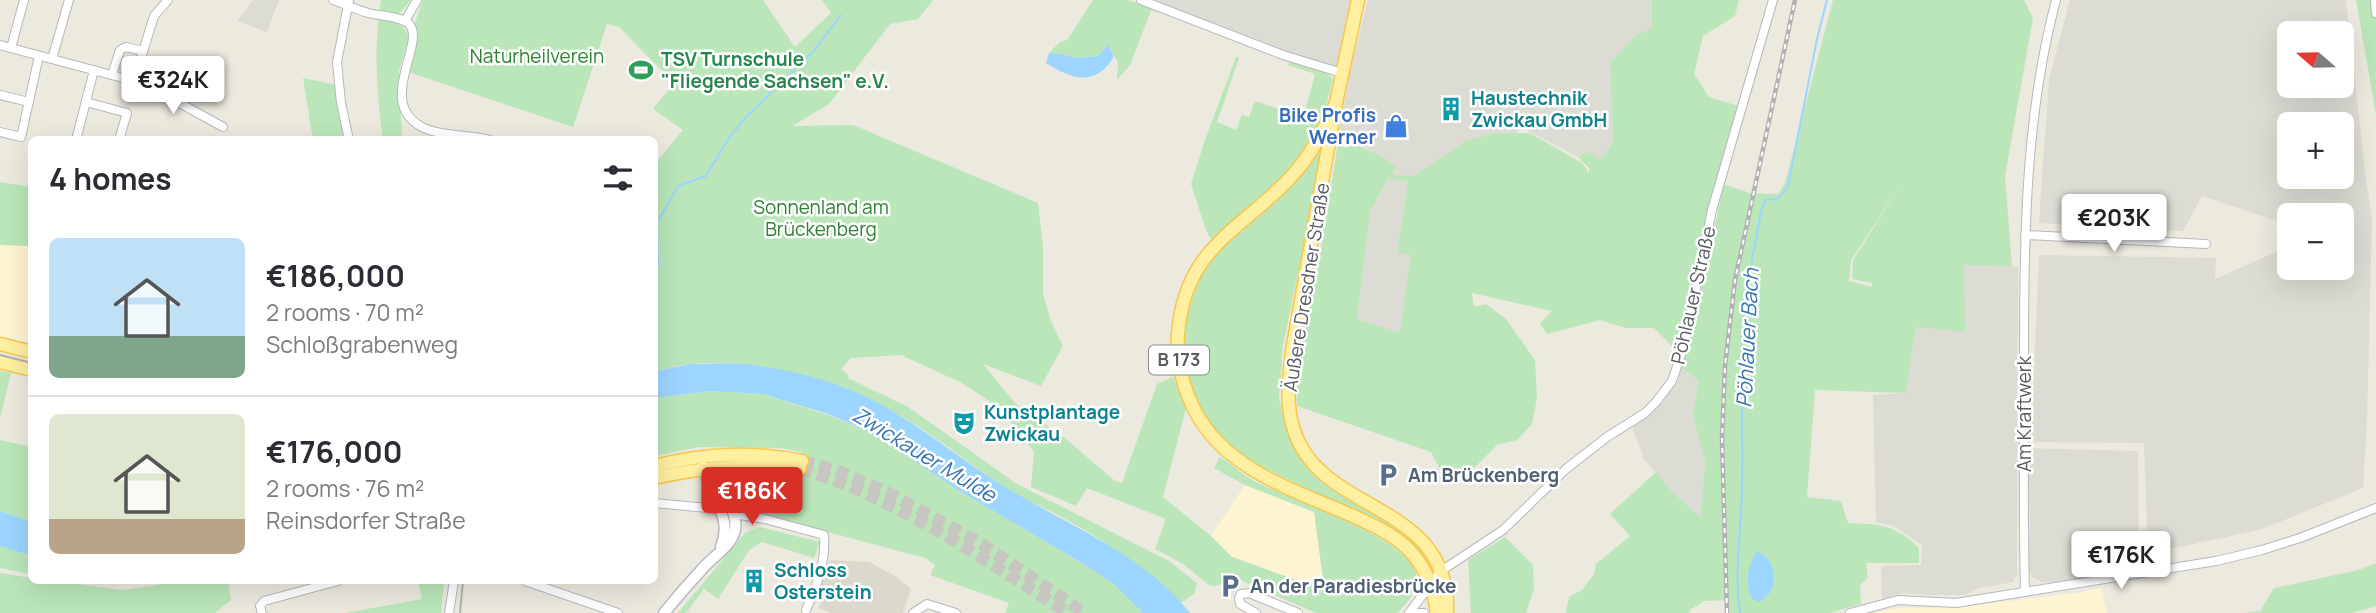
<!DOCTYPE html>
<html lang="en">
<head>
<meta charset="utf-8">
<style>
	:root { --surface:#fff; --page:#f2f2f3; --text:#2b2b33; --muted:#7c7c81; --line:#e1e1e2; --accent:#d93025 }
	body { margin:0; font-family:Manrope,sans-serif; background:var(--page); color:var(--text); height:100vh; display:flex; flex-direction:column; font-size:26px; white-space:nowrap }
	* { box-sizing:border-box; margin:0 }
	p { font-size:23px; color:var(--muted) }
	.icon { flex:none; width:38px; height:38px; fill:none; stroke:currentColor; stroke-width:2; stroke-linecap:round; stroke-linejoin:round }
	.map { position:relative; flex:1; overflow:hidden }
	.panel { position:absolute; left:28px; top:136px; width:630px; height:448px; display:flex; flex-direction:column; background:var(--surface); border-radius:10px; box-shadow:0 7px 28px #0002 }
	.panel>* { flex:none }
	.needle { width:46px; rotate:290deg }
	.fabs { position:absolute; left:2277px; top:21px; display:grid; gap:14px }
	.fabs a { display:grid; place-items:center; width:77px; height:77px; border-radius:10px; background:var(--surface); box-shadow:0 7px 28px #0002; font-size:35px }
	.price { position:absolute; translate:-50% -60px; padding:0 16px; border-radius:7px; background:#fff; color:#222; font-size:23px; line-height:46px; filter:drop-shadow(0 2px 4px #0008) }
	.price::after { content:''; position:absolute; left:50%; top:42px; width:21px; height:16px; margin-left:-10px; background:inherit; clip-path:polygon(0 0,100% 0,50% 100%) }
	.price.on { background:var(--accent); color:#fff }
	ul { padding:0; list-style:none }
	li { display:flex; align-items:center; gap:21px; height:175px; padding:0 21px }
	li+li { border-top:2px solid var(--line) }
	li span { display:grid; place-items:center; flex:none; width:196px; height:140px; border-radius:10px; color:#555 }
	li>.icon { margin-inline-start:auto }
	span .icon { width:84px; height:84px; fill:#fffc; stroke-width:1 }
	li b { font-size:30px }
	h2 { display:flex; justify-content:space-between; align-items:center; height:84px; padding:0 21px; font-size:30px }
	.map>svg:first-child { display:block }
</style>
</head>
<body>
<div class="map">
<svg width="2376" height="613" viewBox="0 0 2376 613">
	<rect width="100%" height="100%" fill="#ece9df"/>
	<g fill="#fff4d1">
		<polygon points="0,245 31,246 31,344 0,336"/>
		<polygon points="1245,485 1314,512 1323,579 1311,585 1232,557 1211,536"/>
		<polygon points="2101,588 2107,613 1872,613 1898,608 1960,607 2076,593"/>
	</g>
	<g fill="#dcdbd4" fill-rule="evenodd">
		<polygon points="253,0 279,0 267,32 237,21"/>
		<polygon points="1158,0 1354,0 1339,70 1283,55 1154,4"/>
		<polygon points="1368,0 1652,0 1652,28 1637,35 1610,63 1613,143 1603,158 1598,159 1589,153 1578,157 1519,126 1516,134 1494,133 1466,141 1414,176 1391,176 1396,166 1376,153 1338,137 1350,72"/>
		<path d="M2070 0H2346L2365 173 2372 218 2367 418 2363 488 2262 529 2148 554 2144 443 2031 442 2039 255 2216 258 2215 279 2283 249 2289 231V268H2342V215H2289V225L2202 196 2183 231 2039 223 2049 79ZM2289 33H2342V86H2289ZM2289 124H2342V177H2289Z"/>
		<polygon points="1388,178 1408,182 1397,252 1411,255 1401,334 1357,320 1370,212"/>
		<polygon points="1964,265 2018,266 2017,575 2013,582 1979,588 1965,595 1928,595 1902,593 1882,599 1881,566 1921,565 1922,545 1894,526 1876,522 1873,395 1906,393 1916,327"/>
		<polygon points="1681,368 1699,381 1693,415 1705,462 1701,519 1672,492 1644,459 1632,426 1662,403 1677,382"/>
		<polygon points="2026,448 2138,451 2139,569 2067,582 2042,582 2032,577 2029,569 2030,519"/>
	</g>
	<polygon fill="#dcd8ce" points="830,560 869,562 897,577 911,589 903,613 831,613 818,608 825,594 818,589"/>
	<g fill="#bae6b9" fill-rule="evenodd">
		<path d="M381 0H411L397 16V21L405 29 409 38 399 71 402 140H383C377 93 373 47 381 0Z"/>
		<path d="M423 0H763L795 47 831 13 822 0H933L918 19 890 24 829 104 792 126 853 125 1038 203 1043 246V294L1051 321 1063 346 1041 386 983 364 1015 403 1066 439 1115 481 1122 483 1157 384 1173 377 1186 408 1163 497 1211 536 1232 557 1310 585 1323 579 1314 512 1245 485 1214 468 1220 457C1232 465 1243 475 1256 482 1291 500 1402 535 1415 570 1421 586 1408 603 1397 613H1316L1240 580 1214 586 1209 585 1183 564 1155 549 1166 519 1087 488 1076 506 1031 487 1034 452 1000 408 962 383 901 355 851 358 841 369 849 376 848 378 908 407 1017 484 1169 561 1197 583 1194 594 1181 603C1146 566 1100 538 1056 514 1040 506 1024 499 1009 490 971 466 938 437 899 415 839 380 761 358 691 364 679 365 666 369 655 371V164L683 130 653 109 674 83 619 27 607 24 573 127 408 72 417 35 414 25Z"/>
		<polygon points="1093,0 1128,0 1152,8 1130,65 1117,80 1118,63 1108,45 1098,56 1078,58 1062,54 1049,53 1059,43 1068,39"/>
		<path d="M1652 0H1739L1735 16 1703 36 1694 74 1709 97 1738 106 1708 208 1681 341 1673 347 1654 328H1626L1600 320 1547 334 1540 324 1552 311 1472 293 1474 307 1486 304 1506 319 1535 360 1537 398 1532 424 1517 440 1497 445 1475 467 1451 482 1439 467 1431 452 1297 406 1296 376 1318 265 1338 144 1345 148 1348 142 1376 153 1396 166 1392 175 1414 176 1466 141 1494 133H1530L1582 163 1589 173V168L1578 157 1589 152 1598 159 1603 158 1613 142 1610 63 1637 35 1652 28ZM1388 178 1408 182 1397 253 1411 255 1400 333 1357 319 1370 212Z"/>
		<path d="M1833 0H2024L2033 18 2005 176 2012 266 1964 265 1965 332 1916 327 1906 393 1815 390 1807 497 1841 501 1848 523C1878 524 1897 525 1919 548V563H1866L1868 578 1860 585 1861 604 1829 613H1730L1727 600 1704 601 1690 610 1689 613H1566L1569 597 1582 590 1594 574 1596 564 1630 536 1610 514 1656 472 1672 492 1701 518 1705 462 1693 415 1699 381 1680 367 1691 334 1724 184 1749 193 1778 194 1785 183ZM1902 183 1853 260 1852 279 1872 283V287L1849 281 1851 260Z"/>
		<polygon points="2356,0 2376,0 2376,115"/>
		<polygon points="1236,57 1239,58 1217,122 1236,130 1242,115 1249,117 1255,101 1290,113 1293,109 1305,111 1315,74 1288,65 1291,59 1325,71 1333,79 1324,114 1309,146 1279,181 1211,239 1206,230 1191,184 1205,140"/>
		<polygon points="303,78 341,86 352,140 313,140"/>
		<path d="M1319 148 1324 149 1283 345 1279 399 1291 440 1311 473 1334 491 1393 523 1429 557 1423 561 1376 523 1244 458C1199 422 1174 369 1187 312 1191 294 1195 278 1206 263 1219 246 1235 231 1250 216 1273 194 1296 171 1319 148Z"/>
		<polygon points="0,182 31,187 31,246 0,245"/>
		<polygon points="0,371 11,373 0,419"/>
		<path d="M710 391 763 394 828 415 858 427 888 443 958 490 1080 562 1114 584 1143 613H1005L1009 603 930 575 935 565 925 558 764 515C743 507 722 501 735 474L803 458 801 452 781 448 699 447 655 456V398Z"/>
		<polygon points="0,440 31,447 31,522 0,511"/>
		<polygon points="760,527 820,542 814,558 762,542 750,549 718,599 704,589 686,613 678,613 745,533"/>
		<polygon points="1505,537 1533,565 1534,589 1526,613 1471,613 1468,560"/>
		<polygon points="0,546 31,556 31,574 0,568"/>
		<polygon points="2376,563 2376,606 2352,613 2243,613 2260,611 2274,588 2359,570"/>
		<polygon points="0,573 31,578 32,581 54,581 122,590 187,581 228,581 231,600 215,613 0,613"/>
		<polygon points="418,581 444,581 441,613 345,613 422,599"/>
	</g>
	<g fill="#9cd5ff">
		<path d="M1108 45 1114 56C1096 88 1071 79 1046 63L1049 53 1062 54 1078 58 1098 56Z"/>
		<path d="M691 364C713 364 738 362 760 366 788 370 817 377 843 387 905 410 954 457 1010 490 1072 527 1144 555 1190 613H1143L1114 584 1080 562 958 490 888 443 858 427 828 414 763 394 710 391 655 398V371Z"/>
		<polygon points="0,511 31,522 31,556 0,546"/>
		<path d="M1756 552C1772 554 1777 576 1772 589 1770 594 1763 599 1760 602L1752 599C1745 581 1747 569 1756 552Z"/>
	</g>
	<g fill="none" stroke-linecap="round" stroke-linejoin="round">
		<g stroke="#9cd5ff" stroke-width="2">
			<polyline points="654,270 658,266 657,223 678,186 706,176 729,138 746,117 814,51 841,15"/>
			<path d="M1740 613C1734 573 1741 531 1742 490 1744 426 1738 362 1746 298 1750 268 1756 238 1762 208L1765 200 1779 198 1788 186 1817 39 1827 0"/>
		</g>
		<g stroke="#c7c6c0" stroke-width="12" stroke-dasharray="12 6" stroke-linecap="butt">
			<polyline points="802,461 836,470 893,495 982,544 1085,613"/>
			<path d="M800 469C892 495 988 562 1068 613"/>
		</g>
		<g stroke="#b5b8bd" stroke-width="10">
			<g id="minor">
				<path d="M333 0C344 4 356 9 368 13 379 16 401 16 409 24 427 43 375 102 422 127 442 137 469 134 490 140"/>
				<polyline points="1141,0 1283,55 1342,73"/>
				<polyline points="2375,0 2376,13"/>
				<polyline points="405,21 417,0"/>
				<polyline points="0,45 134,81 156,90 223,127"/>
				<polyline points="11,48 24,0"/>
				<polyline points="52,59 69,0"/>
				<polyline points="112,75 120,50 126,47 143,51"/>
				<polyline points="134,81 154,16 168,0"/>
				<polyline points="0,95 29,102"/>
				<polyline points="86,102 127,113 119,140"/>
				<polyline points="0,132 21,137 39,56"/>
				<polyline points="76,140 94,70"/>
				<polyline points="349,140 341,103 337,62 349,0"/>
				<polyline points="2025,235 2206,244"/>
				<polyline points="654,503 719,509"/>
				<path d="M734 514 765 519 824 535C826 562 817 585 806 610"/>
				<polyline points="525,581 618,613"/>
				<path d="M2025 592C2023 511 2024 429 2024 348 2024 231 2026 113 2056 0"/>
				<polyline points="262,613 260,606 264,601 338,581"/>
				<polyline points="449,613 454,581"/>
				<polyline points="913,613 927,604 956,613"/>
				<polyline points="1256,613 1240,604 1239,598 1241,594 1249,593 1298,613"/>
				<polyline points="1409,613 1441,571 1503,530 1566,469 1607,437 1645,413 1656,402 1672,381 1684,346 1712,210 1773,0"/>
				<polyline points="1415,613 1424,613"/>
				<polyline points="1850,613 1898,600 1956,603 2216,561 2262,550 2300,538 2376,508"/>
			</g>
		</g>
		<g stroke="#b5b9bf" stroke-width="13">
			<g id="secondary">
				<path d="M704 467C709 499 734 515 721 547"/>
				<path d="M664 613C677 597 690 582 704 567 714 556 732 545 735 530 739 513 716 479 704 467"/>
			</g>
		</g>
		<g stroke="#f9c64b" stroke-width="15">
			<g id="primary">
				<path d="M1358 0 1336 103 1292 351C1289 378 1285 404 1294 430 1321 516 1451 500 1447 613"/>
				<path d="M1336 103C1323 131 1311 156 1289 179 1237 233 1185 248 1178 334 1176 360 1183 387 1195 411 1226 470 1294 490 1351 515 1370 524 1390 532 1406 547 1425 565 1434 588 1437 613"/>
				<polyline points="0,344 32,352"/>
				<polyline points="0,362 32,370"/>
				<path d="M654 466C706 453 750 451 802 461"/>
				<path d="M654 478C708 466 746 464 800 469"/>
			</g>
		</g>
		<use href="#minor" stroke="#fff" stroke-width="8"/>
		<use href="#secondary" stroke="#fff" stroke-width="10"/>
		<use href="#primary" stroke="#ffefa1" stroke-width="12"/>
		<g stroke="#b1b2b2" stroke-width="2">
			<polyline points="0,355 32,363"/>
			<polyline points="460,613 463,581"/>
		</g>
		<g stroke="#b1b2b2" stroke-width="4.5">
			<polyline id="rail" points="1727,613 1722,439 1725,366 1735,280 1795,0"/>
		</g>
		<use href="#rail" stroke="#fff" stroke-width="2" stroke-dasharray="5" stroke-linecap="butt"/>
	</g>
	<defs>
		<g id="stadium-bare" transform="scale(1.89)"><path d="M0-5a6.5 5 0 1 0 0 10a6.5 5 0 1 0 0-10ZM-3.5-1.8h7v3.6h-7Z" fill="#2e9e5b" stroke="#fff" stroke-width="2.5" paint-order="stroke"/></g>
		<g id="building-bare" transform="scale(1.89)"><path d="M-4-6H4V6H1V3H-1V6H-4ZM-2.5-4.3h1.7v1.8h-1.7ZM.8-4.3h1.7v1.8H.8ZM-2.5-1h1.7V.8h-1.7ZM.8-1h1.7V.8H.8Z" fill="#0f9aa8" stroke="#fff" stroke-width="2.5" paint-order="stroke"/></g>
		<g id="shop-bare" transform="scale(1.89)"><path d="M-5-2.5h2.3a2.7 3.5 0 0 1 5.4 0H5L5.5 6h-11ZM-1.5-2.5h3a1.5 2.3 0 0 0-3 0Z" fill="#3f7fe0" stroke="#fff" stroke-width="2.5" paint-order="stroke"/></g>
		<g id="theatre-bare" transform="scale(1.89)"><path d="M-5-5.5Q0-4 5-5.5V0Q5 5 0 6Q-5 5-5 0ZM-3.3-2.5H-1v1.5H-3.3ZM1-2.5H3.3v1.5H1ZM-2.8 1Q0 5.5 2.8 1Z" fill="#0f9aa8" stroke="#fff" stroke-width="2.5" paint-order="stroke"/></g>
		<g id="parking-bare" transform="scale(1.89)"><path d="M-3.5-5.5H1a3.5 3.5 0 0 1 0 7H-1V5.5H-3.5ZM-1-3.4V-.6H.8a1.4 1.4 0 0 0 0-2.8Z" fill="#5c6f8a" stroke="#fff" stroke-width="2.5" paint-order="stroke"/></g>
	</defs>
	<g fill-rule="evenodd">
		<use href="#stadium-bare" x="641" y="70"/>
		<use href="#building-bare" x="1451" y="109"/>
		<use href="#shop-bare" x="1396" y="126"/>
		<use href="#theatre-bare" x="964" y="423"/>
		<use href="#parking-bare" x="1388" y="475"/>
		<use href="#building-bare" x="754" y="581"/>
		<use href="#parking-bare" x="1230" y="586"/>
	</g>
	<g text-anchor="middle" stroke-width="5" stroke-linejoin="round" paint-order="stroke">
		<rect fill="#fff" stroke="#8a8d90" stroke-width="2" x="1149" y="345.5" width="60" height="29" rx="5"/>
		<g font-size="18" font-weight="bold" fill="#585c61">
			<text x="1179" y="366">B 173</text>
		</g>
		<g font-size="19" fill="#2e8231" stroke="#fff">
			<text x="537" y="63">Naturheilverein</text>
			<text x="821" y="214">Sonnenland am<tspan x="821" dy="22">Brückenberg</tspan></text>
		</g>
		<g font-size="19" font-weight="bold" fill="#27864d" stroke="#fff" text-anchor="start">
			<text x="661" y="66">TSV Turnschule<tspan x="661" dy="22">"Fliegende Sachsen" e.V.</tspan></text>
		</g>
		<g font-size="19" font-weight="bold" fill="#0d838f" stroke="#fff" text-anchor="start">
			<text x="1471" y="105">Haustechnik<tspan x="1471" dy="22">Zwickau GmbH</tspan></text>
			<text x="984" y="419">Kunstplantage<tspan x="984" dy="22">Zwickau</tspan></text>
			<text x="774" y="577">Schloss<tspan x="774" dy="22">Osterstein</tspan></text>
		</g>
		<g font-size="19" font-weight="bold" fill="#366cbe" stroke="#fff" text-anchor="end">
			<text x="1376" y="122">Bike Profis<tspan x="1376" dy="22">Werner</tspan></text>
		</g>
		<g font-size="19" fill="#585c61" stroke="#fff">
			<text transform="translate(1306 287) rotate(-81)" y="7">Äußere Dresdner Straße</text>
			<text transform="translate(1693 295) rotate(-77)" y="7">Pöhlauer Straße</text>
			<text transform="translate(2024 414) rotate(-90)" y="7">Am Kraftwerk</text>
		</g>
		<g font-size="19" font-weight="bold" fill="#4e5e75" stroke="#fff" text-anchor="start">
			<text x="1408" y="482">Am Brückenberg</text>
			<text x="1250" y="593">An der Paradiesbrücke</text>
		</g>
		<g font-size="21" font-style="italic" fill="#3575b6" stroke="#fff">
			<text transform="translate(1748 338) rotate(-87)" y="7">Pöhlauer Bach</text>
			<text transform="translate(924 455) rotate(31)" y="7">Zwickauer Mulde</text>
		</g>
	</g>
</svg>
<div class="fabs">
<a><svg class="needle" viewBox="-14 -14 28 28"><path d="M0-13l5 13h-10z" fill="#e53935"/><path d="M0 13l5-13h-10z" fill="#7c7c81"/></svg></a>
<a>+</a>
<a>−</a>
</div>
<b class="price" style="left:173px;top:116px">€324K</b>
<b class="price" style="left:2114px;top:254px">€203K</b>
<b class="price on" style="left:752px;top:527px">€186K</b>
<b class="price" style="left:2121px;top:591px">€176K</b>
<section class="panel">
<h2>4 homes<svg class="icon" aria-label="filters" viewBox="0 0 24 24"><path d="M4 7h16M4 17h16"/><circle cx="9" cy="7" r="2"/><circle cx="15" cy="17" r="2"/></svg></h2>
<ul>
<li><span style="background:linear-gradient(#bfe0f5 70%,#7fa58c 0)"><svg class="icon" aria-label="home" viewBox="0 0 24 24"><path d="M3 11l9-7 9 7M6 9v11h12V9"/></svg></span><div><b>€186,000</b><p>2 rooms · 70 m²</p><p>Schloßgrabenweg</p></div></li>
<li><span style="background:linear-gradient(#dfe7d0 75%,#b9a48a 0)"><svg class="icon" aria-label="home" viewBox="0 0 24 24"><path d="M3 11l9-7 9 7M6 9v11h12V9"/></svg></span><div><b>€176,000</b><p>2 rooms · 76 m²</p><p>Reinsdorfer Straße</p></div></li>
</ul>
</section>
</div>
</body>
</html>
